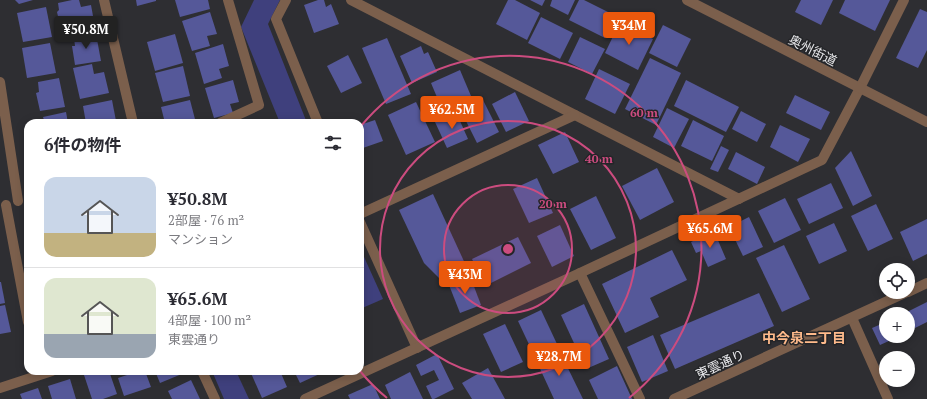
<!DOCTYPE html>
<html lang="ja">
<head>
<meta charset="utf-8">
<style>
	:root { --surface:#fff; --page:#f7f7f7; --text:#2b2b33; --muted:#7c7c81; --line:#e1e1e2; --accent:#ea580c }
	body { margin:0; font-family:"PT Serif","Noto Sans JP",serif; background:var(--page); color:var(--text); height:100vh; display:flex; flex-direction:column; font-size:15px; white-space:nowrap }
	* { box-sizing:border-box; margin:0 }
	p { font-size:13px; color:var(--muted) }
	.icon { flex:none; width:22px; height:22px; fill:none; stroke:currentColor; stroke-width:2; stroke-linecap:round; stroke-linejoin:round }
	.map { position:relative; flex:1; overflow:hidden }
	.sheet { position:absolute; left:24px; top:119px; width:340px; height:256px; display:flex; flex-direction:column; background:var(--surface); border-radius:12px; box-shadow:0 2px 10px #0003 }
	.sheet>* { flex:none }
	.tools { position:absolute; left:879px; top:263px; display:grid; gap:8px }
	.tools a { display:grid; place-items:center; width:36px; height:36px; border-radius:50%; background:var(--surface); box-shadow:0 2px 10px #0003; font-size:20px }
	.price { position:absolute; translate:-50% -34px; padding:0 9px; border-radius:4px; background:var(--accent); color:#fff; font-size:13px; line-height:26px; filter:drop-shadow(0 1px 2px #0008) }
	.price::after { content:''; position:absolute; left:50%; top:24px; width:12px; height:9px; margin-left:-6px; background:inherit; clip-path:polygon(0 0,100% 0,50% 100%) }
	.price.selected { background:#222; color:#fff }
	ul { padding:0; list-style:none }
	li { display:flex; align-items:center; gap:12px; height:100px; padding:0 20px }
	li+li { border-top:1px solid var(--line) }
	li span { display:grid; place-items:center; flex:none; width:112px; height:80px; border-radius:12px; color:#555 }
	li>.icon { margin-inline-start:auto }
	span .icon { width:48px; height:48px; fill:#fffc; stroke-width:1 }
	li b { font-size:17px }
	h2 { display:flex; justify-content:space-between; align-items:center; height:48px; padding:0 20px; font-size:17px }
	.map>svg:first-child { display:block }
</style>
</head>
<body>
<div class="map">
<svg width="927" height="399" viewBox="0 0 927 399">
	<rect width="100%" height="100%" fill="#2e2e32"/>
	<g fill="#3f407d">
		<polygon points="254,0 280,0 268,24 307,123 280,123 241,27"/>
		<polygon points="360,248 383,299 360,309"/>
		<polygon points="212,371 236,371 249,399 224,399"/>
	</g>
	<g fill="#555899">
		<polygon points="15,0 33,0 19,4"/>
		<polygon points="72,0 79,0 81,7 91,5 95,27 62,34 57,12 59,10 58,3"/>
		<polygon points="136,0 156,0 156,1 137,6"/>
		<polygon points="175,0 208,0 210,9 180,17"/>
		<polygon points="318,0 324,0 326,7 331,4 339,24 314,33 304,5"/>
		<polygon points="508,0 515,0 540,13 527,40 496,24"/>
		<polygon points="530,0 545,0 542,6"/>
		<polygon points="552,0 575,0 568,15 550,6"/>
		<polygon points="579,0 584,0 616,16 605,38 569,20"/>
		<polygon points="801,0 833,0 821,25 795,12"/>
		<polygon points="845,0 890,0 875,31 839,13"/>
		<polygon points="46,7 52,37 23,42 17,13"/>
		<polygon points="920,9 927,12 927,50 918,68 896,58"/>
		<polygon points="210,12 217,34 207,36 210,46 192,51 182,21"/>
		<polygon points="541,17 573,33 560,59 528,43"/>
		<polygon points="620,22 653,39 638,70 605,53"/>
		<polygon points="663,25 691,39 677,67 649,53"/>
		<polygon points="96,34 101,61 75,65 72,46 75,46 74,38"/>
		<polygon points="175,34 183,63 155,71 147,42"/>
		<polygon points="580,37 605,49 592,74 568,62"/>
		<polygon points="387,38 411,94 386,104 362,48"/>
		<polygon points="50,43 56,73 27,78 22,48"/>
		<polygon points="223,44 229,66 219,69 222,78 204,84 195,53"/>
		<polygon points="421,46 424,54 428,52 437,72 412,83 400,56"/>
		<polygon points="348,55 362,83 341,93 327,66"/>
		<polygon points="650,58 681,73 656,125 625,109"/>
		<polygon points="92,64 94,74 104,72 109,93 80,99 73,68"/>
		<polygon points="183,66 190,96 163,102 155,73"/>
		<polygon points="599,69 630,84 615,114 585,99"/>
		<polygon points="460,70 471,96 442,109 431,83"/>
		<polygon points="59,78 65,107 40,111 36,93 39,92 38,82"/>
		<polygon points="233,80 239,102 230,104 233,113 214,118 205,88"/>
		<polygon points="686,80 739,107 726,132 674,106"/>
		<polygon points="515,92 529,121 506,132 492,104"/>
		<polygon points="795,95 830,112 821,130 786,113"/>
		<polygon points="482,98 499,132 477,143 460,109"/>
		<polygon points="112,100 116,121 109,123 86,123 83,106"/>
		<polygon points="190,100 196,123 165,123 161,107"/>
		<polygon points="416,102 435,142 406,155 388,115"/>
		<polygon points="667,108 689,119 674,148 653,137"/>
		<polygon points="741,111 766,124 757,142 732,129"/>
		<polygon points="66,112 68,123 45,123 43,117"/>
		<polygon points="456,112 468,139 447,148 435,122"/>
		<polygon points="375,120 383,141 360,149 360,125"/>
		<polygon points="693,120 724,136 712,161 681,146"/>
		<polygon points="780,125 810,139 798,162 770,147"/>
		<polygon points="565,132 579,162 553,174 538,145"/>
		<polygon points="721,146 729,150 718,172 710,169"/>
		<polygon points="851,151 872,196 853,206 835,168"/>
		<polygon points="736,152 765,167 757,184 728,169"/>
		<polygon points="657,168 674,202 640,220 622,186"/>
		<polygon points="537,178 553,213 529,223 513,189"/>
		<polygon points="831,183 843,208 809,224 797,199"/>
		<polygon points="433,194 468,270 443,282 424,263 399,210"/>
		<polygon points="596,196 616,238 591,250 570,209"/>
		<polygon points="785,198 801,230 774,243 758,211"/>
		<polygon points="876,204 893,239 868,251 851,216"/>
		<polygon points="749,217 763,247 743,256 729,227"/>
		<polygon points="927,219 927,254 913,261 900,232"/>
		<polygon points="834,223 847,251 819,264 806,236"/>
		<polygon points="560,225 574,256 552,267 537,236"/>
		<polygon points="714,231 726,259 708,267 701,251 696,253 691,242"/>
		<polygon points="518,237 531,263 485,286 472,259"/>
		<polygon points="784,245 810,299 782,312 756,258"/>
		<polygon points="672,250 687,280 650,298 659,317 625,333 602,284"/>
		<polygon points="470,276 481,305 460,313 449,285"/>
		<polygon points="0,282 1,282 5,303 0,304"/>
		<polygon points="759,293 774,326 675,369 660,335"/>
		<polygon points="927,302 927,322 915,328 907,312"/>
		<polygon points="584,304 609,359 586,369 561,315"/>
		<polygon points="5,305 11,332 0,334 0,306"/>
		<polygon points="541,310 557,344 534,355 518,321"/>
		<polygon points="886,322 886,336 900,336 880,345 872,328"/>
		<polygon points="505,324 523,362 501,372 483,334"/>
		<polygon points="653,335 668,371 642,382 627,347"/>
		<polygon points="559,350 583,399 554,399 536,360"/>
		<polygon points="437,354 454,389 434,399 432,399 426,386 439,380 434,370 421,376 416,365"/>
		<polygon points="617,366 632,399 598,399 589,380"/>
		<polygon points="488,368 505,399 472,399 462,383"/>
		<polygon points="95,371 109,371 117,394 103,399 92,399 84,375"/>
		<polygon points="139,371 145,371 151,387 124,396 118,378"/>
		<polygon points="155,371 189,371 160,383"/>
		<polygon points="250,371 280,371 287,387 262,398"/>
		<polygon points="294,371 326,371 300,383"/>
		<polygon points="410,372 423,399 391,399 385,385"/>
		<polygon points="70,379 76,399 52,399 48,386"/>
		<polygon points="191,380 200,399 172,399 168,391"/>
		<polygon points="373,384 380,399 350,399 348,395"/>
		<polygon points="38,388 42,399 22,399 20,394"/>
	</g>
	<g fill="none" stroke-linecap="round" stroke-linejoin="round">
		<g stroke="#7b5f4c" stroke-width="10">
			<polyline points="104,0 133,123"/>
			<polyline points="286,0 276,19 318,123"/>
			<polyline points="351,0 739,199"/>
			<polyline points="0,82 18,201"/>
			<polyline points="220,123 259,105 228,0"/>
			<polyline points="6,205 28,322"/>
			<polyline points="360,214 575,115"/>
			<polyline points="360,222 417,348"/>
			<polyline points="580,273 640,399"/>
			<polyline points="852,318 888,399"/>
			<polyline points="202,371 215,399"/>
			<polyline points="0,388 52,371"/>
			<polyline points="305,399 580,273 822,160 860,88 904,0"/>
		</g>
		<g stroke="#7b5f4c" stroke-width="10">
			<polyline points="687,0 927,122"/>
			<polyline points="908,292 927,283"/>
			<polyline points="674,399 907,292"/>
		</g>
	</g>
	<circle cx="508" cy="249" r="64" fill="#cc4c7f" fill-opacity=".12"/>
	<g fill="none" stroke="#cc4c7f" stroke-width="2">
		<circle cx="508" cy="249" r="64"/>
		<circle cx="508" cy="249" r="128"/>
		<path d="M387 398A192 192 0 0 1 360 371M361 126A192 192 0 1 1 629 398"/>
	</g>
	<g text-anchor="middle" stroke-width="3" stroke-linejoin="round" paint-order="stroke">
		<g font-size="13" fill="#e9e9ec" stroke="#242528">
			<text transform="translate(813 50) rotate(27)" y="5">奥州街道</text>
			<text transform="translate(720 364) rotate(-25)" y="5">東雲通り</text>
		</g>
		<g font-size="14" font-weight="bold" fill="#feba8b" stroke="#242528">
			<text x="804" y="343">中今泉二丁目</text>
		</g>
	</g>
	<circle cx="508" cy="249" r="6" fill="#cc4c7f" stroke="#242528" stroke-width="2"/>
	<g font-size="12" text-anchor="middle" font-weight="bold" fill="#cc4c7f" stroke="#242528" stroke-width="3" stroke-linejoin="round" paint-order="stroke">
		<text x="644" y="117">60 m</text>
		<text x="599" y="163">40 m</text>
		<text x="553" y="208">20 m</text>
	</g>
</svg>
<div class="tools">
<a><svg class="icon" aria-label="locate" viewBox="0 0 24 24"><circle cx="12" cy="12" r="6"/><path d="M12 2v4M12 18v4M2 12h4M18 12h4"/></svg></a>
<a>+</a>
<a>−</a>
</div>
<b class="price" style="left:629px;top:46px">¥34M</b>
<b class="price selected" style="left:86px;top:50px">¥50.8M</b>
<b class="price" style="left:452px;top:130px">¥62.5M</b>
<b class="price" style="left:710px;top:249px">¥65.6M</b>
<b class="price" style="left:465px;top:295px">¥43M</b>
<b class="price" style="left:559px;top:377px">¥28.7M</b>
<section class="sheet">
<h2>6件の物件<svg class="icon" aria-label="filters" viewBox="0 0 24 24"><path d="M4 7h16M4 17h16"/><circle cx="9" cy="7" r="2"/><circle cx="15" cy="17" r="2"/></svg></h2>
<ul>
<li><span style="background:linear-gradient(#c9d6e8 70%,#c2b280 0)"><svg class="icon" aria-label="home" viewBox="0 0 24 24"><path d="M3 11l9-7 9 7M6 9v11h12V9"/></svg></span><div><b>¥50.8M</b><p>2部屋 · 76 m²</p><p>マンション</p></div></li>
<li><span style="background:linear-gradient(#dfe7d0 70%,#9aa5b1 0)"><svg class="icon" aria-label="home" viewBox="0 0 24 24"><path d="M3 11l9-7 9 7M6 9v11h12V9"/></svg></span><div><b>¥65.6M</b><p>4部屋 · 100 m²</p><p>東雲通り</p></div></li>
</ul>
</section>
</div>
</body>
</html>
